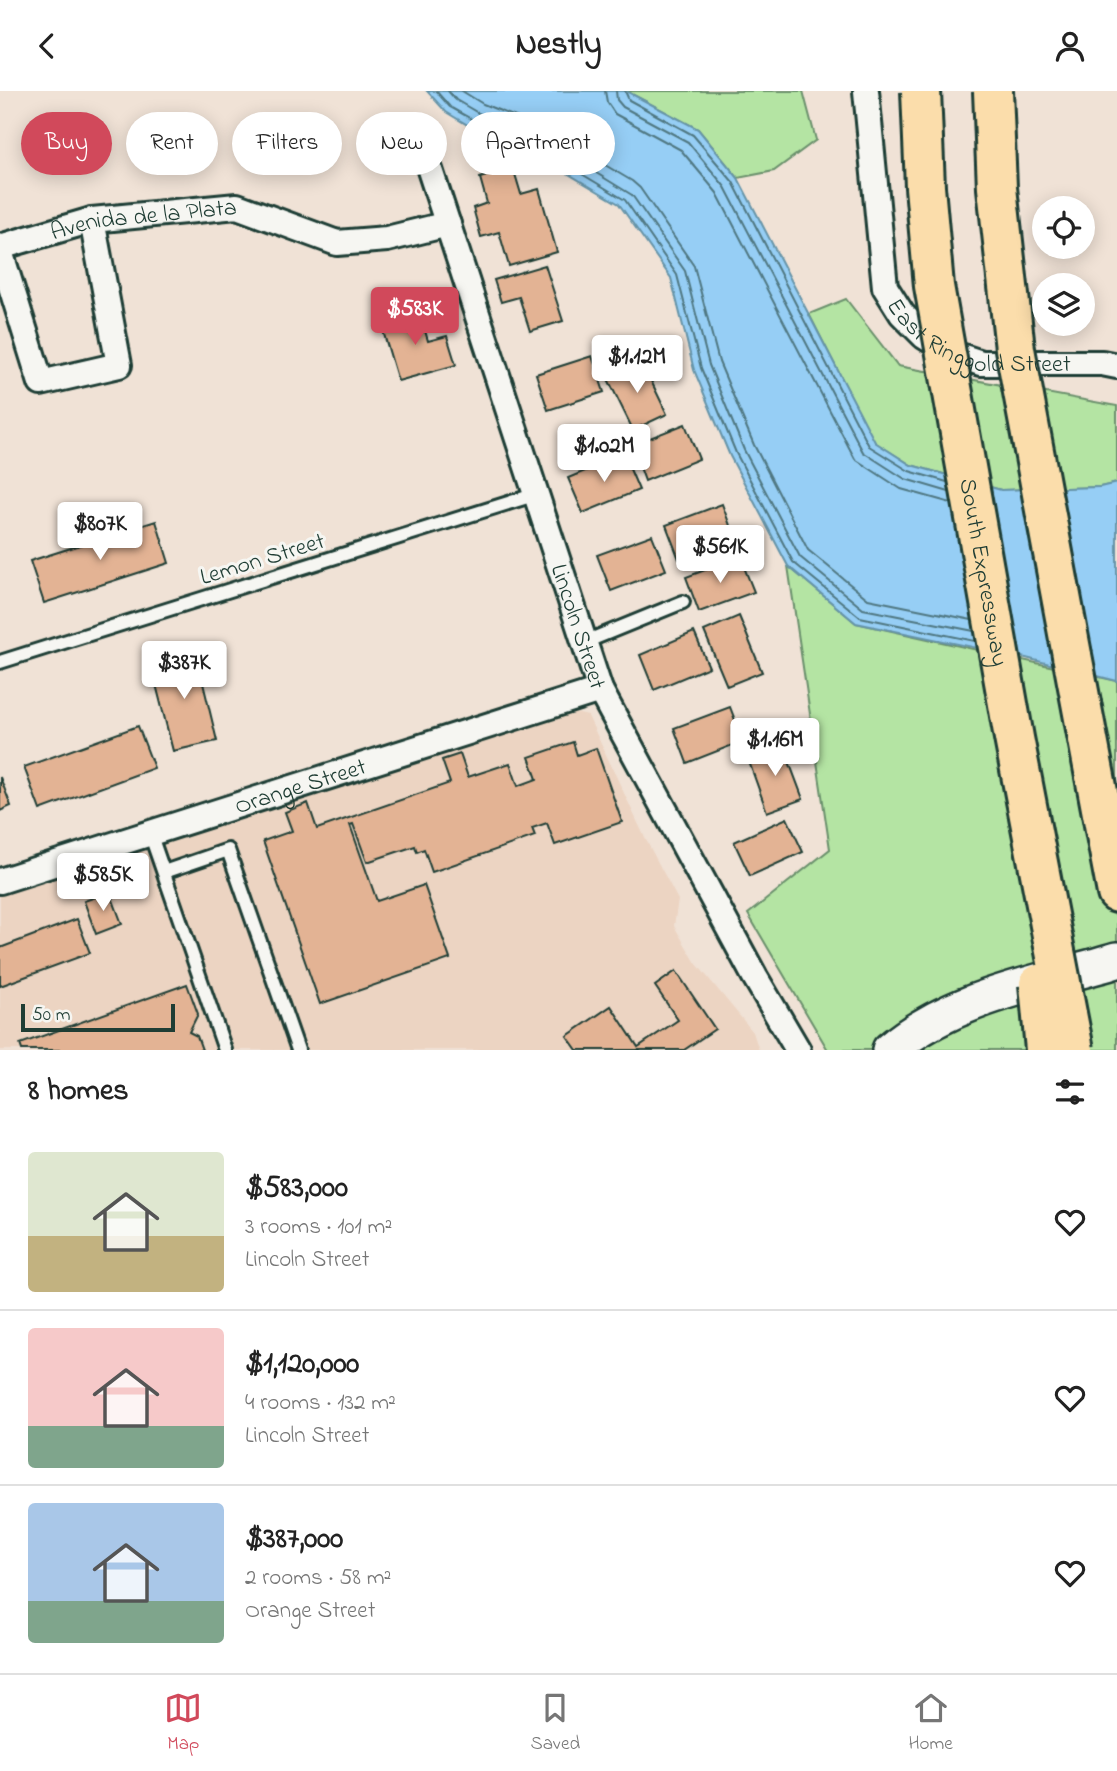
<!DOCTYPE html>
<html lang="en">
<head>
<meta charset="utf-8">
<style>
	:root { --surface:#fff; --page:#f6f6f6; --text:#222; --muted:#767676; --line:#e0e0e0; --accent:#d1495b }
	body { margin:0; font-family:"Indie Flower",sans-serif; background:var(--page); color:var(--text); height:100vh; display:flex; flex-direction:column; font-size:26px; white-space:nowrap }
	* { box-sizing:border-box; margin:0 }
	p { font-size:23px; color:var(--muted) }
	.icon { flex:none; width:38px; height:38px; fill:none; stroke:currentColor; stroke-width:2; stroke-linecap:round; stroke-linejoin:round }
	.map { position:relative; height:959px; overflow:hidden }
	.sheet { display:flex; flex-direction:column; background:var(--surface); flex:1 }
	.sheet>* { flex:none }
	.banner { position:absolute; left:21px; top:21px; width:700px; height:63px; display:flex; gap:14px }
	.tools { position:absolute; left:1032px; top:105px; display:grid; gap:14px }
	.tools a { display:grid; place-items:center; width:63px; height:63px; border-radius:50%; background:var(--surface); box-shadow:0 4px 18px #0003; font-size:35px }
	.scale { position:absolute; left:21px; bottom:18px; width:154px; box-sizing:border-box; padding-left:7px; border:4px solid #1f3d34; border-top:0; font-size:19px; line-height:24px; white-space:nowrap; color:#1f3d34; -webkit-text-stroke:5px #f6f6f2; paint-order:stroke }
	.price { position:absolute; translate:-50% -60px; padding:0 16px; border-radius:7px; background:#fff; color:#222; font-size:23px; line-height:46px; filter:drop-shadow(0 2px 4px #0008) }
	.price::after { content:''; position:absolute; left:50%; top:42px; width:21px; height:16px; margin-left:-10px; background:inherit; clip-path:polygon(0 0,100% 0,50% 100%) }
	.price.selected { background:var(--accent); color:#fff }
	ul { padding:0; list-style:none }
	li { display:flex; align-items:center; gap:21px; height:175px; padding:0 28px }
	li+li { border-top:2px solid var(--line) }
	li span { display:grid; place-items:center; flex:none; width:196px; height:140px; border-radius:7px; color:#555 }
	li>.icon { margin-inline-start:auto }
	span .icon { width:84px; height:84px; fill:#fffc; stroke-width:1 }
	li b { font-size:30px }
	h2 { display:flex; justify-content:space-between; align-items:center; height:84px; padding:0 28px; font-size:30px }
	.tag { padding:0 24px; border-radius:32px; background:var(--surface); box-shadow:0 4px 18px #0003; font-size:24px; line-height:63px }
	.tag.selected { background:var(--accent); color:#fff }
	header { display:flex; justify-content:space-between; align-items:center; height:91px; padding:0 28px; background:var(--surface); font-size:32px; font-weight:700 }
	.dock { display:flex; justify-content:space-around; align-items:center; height:98px; border-top:2px solid var(--line); background:var(--surface); font-size:19px; color:var(--muted) }
	.dock a { display:grid; justify-items:center; gap:4px }
	.dock .selected { color:var(--accent) }
	.map>svg:first-child { display:block }
</style>
</head>
<body>
<header><svg class="icon" aria-label="back" viewBox="0 0 24 24"><path d="M15 5l-7 7 7 7"/></svg>Nestly<svg class="icon" aria-label="person" viewBox="0 0 24 24"><circle cx="12" cy="8" r="4"/><path d="M4 21q1-7 8-7t8 7"/></svg></header>
<div class="map">
<svg width="1117" height="959" viewBox="0 0 1117 959">
	<rect width="100%" height="100%" fill="#f0e2d6"/>
	<filter id="ink" filterUnits="userSpaceOnUse"><feTurbulence type="fractalNoise" baseFrequency=".0143" numOctaves="2"/><feDisplacementMap in="SourceGraphic" scale="14" xChannelSelector="R" yChannelSelector="G"/><feConvolveMatrix kernelMatrix="1 2 1 2 8 2 1 2 1" color-interpolation-filters="sRGB"/></filter>
	<g filter="url(#ink)">
		<polygon fill="#ecd4c2" points="575,622 588,625 645,747 678,809 674,835 696,872 753,941 759,959 0,959 0,802"/>
		<g fill="#b4e4a3" stroke="#6a906c" stroke-width="2">
			<polygon points="626,0 803,0 816,49 774,80 738,87 698,38"/>
			<polygon points="846,208 898,275 1117,315 1117,392 1100,396 1001,399 911,374 874,351 809,223"/>
			<polygon points="788,475 856,532 1117,590 1117,959 828,959 748,823 830,758"/>
		</g>
		<polygon fill="#96cef5" stroke="#6694a8" stroke-width="2" points="427,0 626,0 698,38 738,87 875,351 911,374 1001,399 1100,396 1117,392 1117,590 1026,567 856,532 788,475 730,365 694,279 671,187 619,113 528,59 471,36 446,21"/>
		<g fill="none" stroke-linecap="round" stroke-linejoin="round">
			<g stroke="#4f7781" stroke-width="2">
				<polyline points="436,0 450,16 475,30 532,53 625,109 677,184 701,277 736,362 793,471 860,526 975,550"/>
				<polyline points="448,0 456,9 478,22 536,45 632,104 685,180 709,274 744,359 800,466 863,518 974,540"/>
				<polyline points="462,0 483,13 541,36 632,90 640,97 694,175 719,271 754,354 808,459 868,508 972,529"/>
				<polyline points="605,0 607,11 615,23 681,59 717,102 855,368 901,398 951,412"/>
				<polyline points="616,0 617,9 623,16 688,51 725,96 863,361 905,388 949,401"/>
				<polyline points="625,0 629,9 693,44 733,91 869,355 909,380 947,391"/>
			</g>
		</g>
		<g fill="#e3b394" stroke="#1f3d34" stroke-width="2">
			<polygon points="509,63 521,103 539,98 557,161 509,175 499,141 481,146 473,117 487,112 480,87 493,83 489,68"/>
			<polygon points="545,174 563,230 530,240 519,206 501,211 494,189"/>
			<polygon points="419,219 428,250 447,245 456,274 398,290 380,230"/>
			<polygon points="592,265 604,301 548,319 536,283"/>
			<polygon points="641,269 667,323 633,339 607,286"/>
			<polygon points="685,333 699,368 645,390 632,354"/>
			<polygon points="624,364 639,399 583,422 568,387"/>
			<polygon points="722,413 735,448 679,468 666,434"/>
			<polygon points="156,430 169,472 44,512 30,470"/>
			<polygon points="652,444 666,479 611,500 597,464"/>
			<polygon points="740,466 754,501 699,521 686,486"/>
			<polygon points="739,525 762,581 727,595 704,540"/>
			<polygon points="694,541 709,576 654,599 640,564"/>
			<polygon points="195,559 217,650 173,660 150,570"/>
			<polygon points="730,616 743,650 687,672 674,637"/>
			<polygon points="138,635 154,677 40,719 24,676"/>
			<polygon points="573,651 577,664 596,657 622,731 555,754 547,732 532,737 535,745 432,781 424,758 417,761 415,755 367,771 353,733 350,734 377,810 424,794 450,868 320,913 263,750 292,740 285,721 308,712 317,738 450,692 442,669 460,663 468,686 510,672 518,695 537,688 529,666"/>
			<polygon points="782,652 803,708 767,721 747,665"/>
			<polygon points="0,686 11,715 0,720"/>
			<polygon points="787,727 803,761 750,785 734,751"/>
			<polygon points="110,801 122,833 96,843 84,810"/>
			<polygon points="77,828 90,862 0,895 0,857"/>
			<polygon points="676,880 715,938 684,959 577,959 567,945 611,915 638,956 678,929 655,895"/>
			<polygon points="187,893 198,923 189,941 197,945 202,959 22,959 20,953"/>
		</g>
		<g fill="none" stroke-linecap="round" stroke-linejoin="round">
			<g stroke="#1f3d34" stroke-width="18">
				<g id="lane">
					<polyline points="585,551 683,511"/>
					<polyline points="0,571 537,403"/>
					<polyline points="150,742 225,959"/>
					<polyline points="164,781 228,759 298,959"/>
				</g>
			</g>
			<g stroke="#1f3d34" stroke-width="30">
				<g id="street">
					<path id="s1" d="M866 0 885 196 902 223 924 245 951 262 981 272H1102L1117 275"/>
					<path id="s2" d="M430 79 600 599 755 886 798 959"/>
					<path id="s3" d="M0 156 92 129 237 115 337 152 387 148 448 133"/>
					<polyline points="0,160 41,292 119,274 92,129"/>
					<path id="s4" d="M0 790 600 599"/>
				</g>
			</g>
			<g stroke="#1f3d34" stroke-width="40">
				<path id="secondary" d="M890 959C952 906 1040 892 1117 869"/>
			</g>
			<g stroke="#1f3d34" stroke-width="44">
				<polyline id="highway" points="1072,564 1117,802"/>
			</g>
			<use href="#lane" stroke="#f6f6f2" stroke-width="12"/>
			<use href="#street" stroke="#f6f6f2" stroke-width="24"/>
			<use href="#secondary" stroke="#f6f6f2" stroke-width="35"/>
			<use href="#highway" stroke="#fbddab" stroke-width="38"/>
			<g stroke="#1f3d34" stroke-width="44" stroke-linecap="butt">
				<g id="highway-bridge">
					<path id="s5" d="M921 0 925 96 934 195 1014 647 1074 959"/>
					<polyline points="993,0 997,97 1015,258 1072,564"/>
					<polyline points="1039,893 1045,959"/>
				</g>
			</g>
			<use href="#highway-bridge" stroke="#fbddab" stroke-width="38"/>
		</g>
	</g>
	<g text-anchor="middle" stroke-width="6" stroke-linejoin="round" paint-order="stroke">
		<g font-size="24" fill="#1f3d34" stroke="#f6f6f2">
			<text dy="8" stroke="none"><textPath href="#s3" startOffset="147">Avenida de la Plata</textPath></text>
			<text dy="8" stroke="none"><textPath href="#s1" startOffset="313">East Ringgold Street</textPath></text>
			<text transform="translate(262 467) rotate(-17)" y="8">Lemon Street</text>
			<text dy="8" stroke="none"><textPath href="#s5" startOffset="486">South Expressway</textPath></text>
			<text dy="8" stroke="none"><textPath href="#s2" startOffset="480">Lincoln Street</textPath></text>
			<text dy="8" stroke="none"><textPath href="#s4" startOffset="315">Orange Street</textPath></text>
		</g>
	</g>
</svg>
<div class="tools">
<a><svg class="icon" aria-label="locate" viewBox="0 0 24 24"><circle cx="12" cy="12" r="6"/><path d="M12 2v4M12 18v4M2 12h4M18 12h4"/></svg></a>
<a><svg class="icon" aria-label="layers" viewBox="0 0 24 24"><path d="M12 4l9 5-9 5-9-5zM3 14l9 5 9-5"/></svg></a>
</div>
<div class="scale">50 m</div>
<b class="price selected" style="left:415px;top:256px">$583K</b>
<b class="price" style="left:637px;top:304px">$1.12M</b>
<b class="price" style="left:604px;top:393px">$1.02M</b>
<b class="price" style="left:100px;top:471px">$807K</b>
<b class="price" style="left:720px;top:494px">$561K</b>
<b class="price" style="left:184px;top:610px">$387K</b>
<b class="price" style="left:775px;top:687px">$1.16M</b>
<b class="price" style="left:103px;top:822px">$585K</b>
<div class="banner">
<a class="tag selected">Buy</a>
<a class="tag">Rent</a>
<a class="tag">Filters</a>
<a class="tag">New</a>
<a class="tag">Apartment</a>
</div>
</div>
<section class="sheet">
<h2>8 homes<svg class="icon" aria-label="filters" viewBox="0 0 24 24"><path d="M4 7h16M4 17h16"/><circle cx="9" cy="7" r="2"/><circle cx="15" cy="17" r="2"/></svg></h2>
<ul>
<li><span style="background:linear-gradient(#dfe7d0 60%,#c2b280 0)"><svg class="icon" aria-label="home" viewBox="0 0 24 24"><path d="M3 11l9-7 9 7M6 9v11h12V9"/></svg></span><div><b>$583,000</b><p>3 rooms · 101 m²</p><p>Lincoln Street</p></div><svg class="icon" aria-label="heart" viewBox="0 0 24 24"><path d="M12 20l-8-8c-3-5 5-10 8-4 3-6 11-1 8 4z"/></svg></li>
<li><span style="background:linear-gradient(#f6c9c9 70%,#7fa58c 0)"><svg class="icon" aria-label="home" viewBox="0 0 24 24"><path d="M3 11l9-7 9 7M6 9v11h12V9"/></svg></span><div><b>$1,120,000</b><p>4 rooms · 132 m²</p><p>Lincoln Street</p></div><svg class="icon" aria-label="heart" viewBox="0 0 24 24"><path d="M12 20l-8-8c-3-5 5-10 8-4 3-6 11-1 8 4z"/></svg></li>
<li><span style="background:linear-gradient(#a9c7e8 70%,#7fa58c 0)"><svg class="icon" aria-label="home" viewBox="0 0 24 24"><path d="M3 11l9-7 9 7M6 9v11h12V9"/></svg></span><div><b>$387,000</b><p>2 rooms · 58 m²</p><p>Orange Street</p></div><svg class="icon" aria-label="heart" viewBox="0 0 24 24"><path d="M12 20l-8-8c-3-5 5-10 8-4 3-6 11-1 8 4z"/></svg></li>
</ul>
</section>
<nav class="dock">
<a class="selected"><svg class="icon" aria-label="map" viewBox="0 0 24 24"><path d="M3 6l6-2 6 2 6-2v14l-6 2-6-2-6 2zM9 4v14M15 6v14"/></svg>Map</a>
<a><svg class="icon" aria-label="saved" viewBox="0 0 24 24"><path d="M7 4h10v16l-5-4-5 4z"/></svg>Saved</a>
<a><svg class="icon" aria-label="home" viewBox="0 0 24 24"><path d="M3 11l9-7 9 7M6 9v11h12V9"/></svg>Home</a>
</nav>
</body>
</html>
